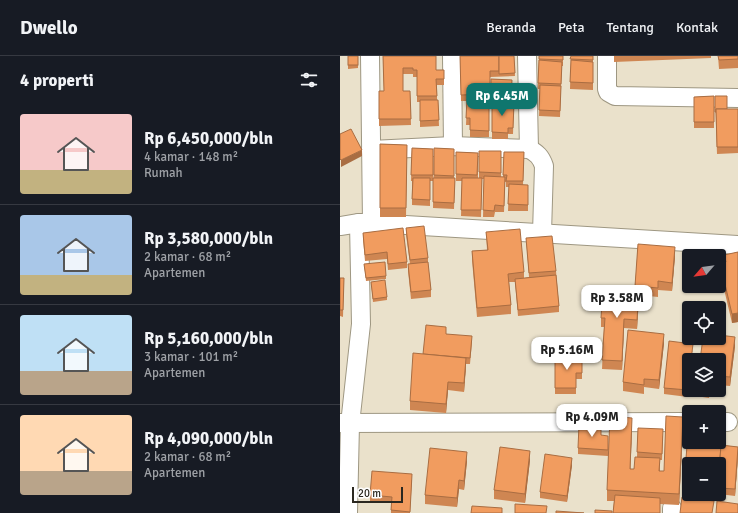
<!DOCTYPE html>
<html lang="id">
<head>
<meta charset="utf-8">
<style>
	:root { --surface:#171b24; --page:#242831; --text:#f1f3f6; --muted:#9ea1a6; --line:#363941; --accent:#0f766e }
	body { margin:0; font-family:Signika,sans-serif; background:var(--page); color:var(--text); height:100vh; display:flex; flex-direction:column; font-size:15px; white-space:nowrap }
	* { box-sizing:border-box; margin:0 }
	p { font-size:13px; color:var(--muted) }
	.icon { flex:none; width:22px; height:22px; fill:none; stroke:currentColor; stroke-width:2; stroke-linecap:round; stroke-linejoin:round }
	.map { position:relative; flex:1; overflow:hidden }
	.panel { display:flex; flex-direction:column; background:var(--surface); width:340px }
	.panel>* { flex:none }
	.needle { width:26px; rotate:242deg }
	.controls { position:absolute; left:342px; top:193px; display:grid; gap:8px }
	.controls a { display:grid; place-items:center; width:44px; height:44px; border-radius:4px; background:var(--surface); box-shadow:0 1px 3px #0004; font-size:20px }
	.scale { position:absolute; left:12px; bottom:10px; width:51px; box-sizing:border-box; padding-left:4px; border:2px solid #2b2820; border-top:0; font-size:11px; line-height:14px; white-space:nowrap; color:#2b2820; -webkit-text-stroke:3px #fff; paint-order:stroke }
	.price { position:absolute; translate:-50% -34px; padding:0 9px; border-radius:8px; background:#fff; color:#222; font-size:13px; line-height:26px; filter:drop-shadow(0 1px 2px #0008) }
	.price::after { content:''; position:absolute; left:50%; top:24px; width:12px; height:9px; margin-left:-6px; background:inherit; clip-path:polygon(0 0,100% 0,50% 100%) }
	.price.selected { background:var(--accent); color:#fff }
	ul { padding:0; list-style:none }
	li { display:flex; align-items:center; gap:12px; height:100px; padding:0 20px }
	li+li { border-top:1px solid var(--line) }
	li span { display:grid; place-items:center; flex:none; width:112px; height:80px; border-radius:4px; color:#555 }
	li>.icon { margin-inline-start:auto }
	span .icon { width:48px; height:48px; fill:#fffc; stroke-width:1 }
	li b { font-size:17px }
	h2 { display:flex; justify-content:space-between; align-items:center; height:48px; padding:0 20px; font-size:17px }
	header { display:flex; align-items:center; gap:24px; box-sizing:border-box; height:56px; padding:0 20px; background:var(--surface); border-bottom:1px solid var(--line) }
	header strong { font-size:19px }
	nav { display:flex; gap:22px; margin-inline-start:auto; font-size:14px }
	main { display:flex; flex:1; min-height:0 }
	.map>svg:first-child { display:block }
</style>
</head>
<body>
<header>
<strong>Dwello</strong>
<nav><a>Beranda</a><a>Peta</a><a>Tentang</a><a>Kontak</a></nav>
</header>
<main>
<section class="panel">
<h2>4 properti<svg class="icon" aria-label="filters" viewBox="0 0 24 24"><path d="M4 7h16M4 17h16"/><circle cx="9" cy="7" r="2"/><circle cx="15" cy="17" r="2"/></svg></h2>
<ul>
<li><span style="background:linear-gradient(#f6c9c9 70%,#c2b280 0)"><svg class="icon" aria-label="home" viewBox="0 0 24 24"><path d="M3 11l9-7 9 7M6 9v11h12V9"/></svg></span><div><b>Rp 6,450,000/bln</b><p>4 kamar · 148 m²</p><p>Rumah</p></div></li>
<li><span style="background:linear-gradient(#a9c7e8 75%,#c2b280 0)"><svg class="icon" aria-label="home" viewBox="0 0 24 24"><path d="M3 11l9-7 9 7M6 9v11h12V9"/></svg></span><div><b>Rp 3,580,000/bln</b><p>2 kamar · 68 m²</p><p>Apartemen</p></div></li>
<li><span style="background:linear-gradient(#bfe0f5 70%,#b9a48a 0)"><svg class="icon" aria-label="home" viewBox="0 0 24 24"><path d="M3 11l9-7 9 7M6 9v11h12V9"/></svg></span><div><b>Rp 5,160,000/bln</b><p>3 kamar · 101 m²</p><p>Apartemen</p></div></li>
<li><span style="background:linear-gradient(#ffd9b3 70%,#b9a48a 0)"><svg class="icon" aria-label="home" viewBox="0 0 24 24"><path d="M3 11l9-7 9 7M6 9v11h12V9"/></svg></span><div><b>Rp 4,090,000/bln</b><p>2 kamar · 68 m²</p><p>Apartemen</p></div></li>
</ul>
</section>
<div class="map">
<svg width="398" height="457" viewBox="0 0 398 457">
	<rect width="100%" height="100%" fill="#eae1cb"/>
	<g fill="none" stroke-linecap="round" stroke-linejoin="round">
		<g stroke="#9e9782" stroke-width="20">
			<g id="minor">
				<polyline points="30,0 32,167"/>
				<polyline points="112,0 113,90"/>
				<polyline points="187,0 189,93"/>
				<polyline points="267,0 267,33 268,36 275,40 398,42"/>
				<path d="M31 94 113 90 189 93C197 97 201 101 204 110L202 177"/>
				<polyline points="0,170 19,167 32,167 398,189"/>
				<polyline points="379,366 388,366"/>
				<polyline points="0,367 349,366"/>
				<polyline points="8,457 10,368 21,268 19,167"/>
				<polyline points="332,457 332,452"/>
			</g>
		</g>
		<use href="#minor" stroke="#fff" stroke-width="18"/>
	</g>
	<g fill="#cf8652">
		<polygon points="8,0 18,0 18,12 8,13"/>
		<polygon points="43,0 96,14 104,14 104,29 97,29 97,44 98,44 99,70 80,71 80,46 77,46 77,21 73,21 73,18 63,18 63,35 70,35 71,69 39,70 39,35 44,35"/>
		<polygon points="120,0 174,0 175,20 150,21 150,44 149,44 149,81 130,81 130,69 126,69 127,45 121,45"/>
		<polygon points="199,0 223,0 223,10 222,10 221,34 220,61 199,60 200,33 198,33 198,27"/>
		<polygon points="231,0 253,0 253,34 230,33"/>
		<polygon points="274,0 371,0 371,2 274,6"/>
		<polygon points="378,0 398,0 398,12 379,13"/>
		<polygon points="151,23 172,24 171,47 174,47 173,78 168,78 168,83 152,83 152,51 151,51"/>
		<polygon points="374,40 374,72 354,72 354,41"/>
		<polygon points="375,40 387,53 398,53 398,97 377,98"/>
		<polygon points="40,88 67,89 66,161 40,161"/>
		<polygon points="72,92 93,93 93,125 90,125 90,150 72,149 72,125 71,125"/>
		<polygon points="94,92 114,93 114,122 115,122 114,153 93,152"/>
		<polygon points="139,95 161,95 161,121 163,121 164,96 184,96 183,129 188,129 188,155 168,155 169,131 166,131 166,126 165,126 164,156 155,156 154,161 143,161 144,123 142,123 141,161 121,160 122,125 116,125 116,96 138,97 138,122 139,122"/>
		<polygon points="66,172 88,202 88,208 91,234 91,241 71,243 68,215 68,208 70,208 66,179"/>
		<polygon points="146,176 184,216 184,222 189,221 186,182 216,215 219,250 219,256 178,260 175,226 169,226 171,249 171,258 137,261 132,204 132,195 147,194"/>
		<polygon points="23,177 67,206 67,212 48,214 47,203 25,205 23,183"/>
		<polygon points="298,188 335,200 332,235 318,234 318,241 299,239 297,273 284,272 282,314 262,313 264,271 261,271 261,262 295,233"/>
		<polygon points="398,196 398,266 392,267 380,216 380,207 384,207 384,199"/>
		<polygon points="24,208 46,220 46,223 26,225"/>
		<polygon points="0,222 4,222 3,261 0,260"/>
		<polygon points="31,226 47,241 47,244 33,246"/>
		<polygon points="106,278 132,286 130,308 126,308 124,336 108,334 106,357 70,354 70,345 83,298"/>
		<polygon points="324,287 319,333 304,331 304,338 283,335 283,326"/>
		<polygon points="395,290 390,330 379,329 379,304"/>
		<polygon points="353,294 349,304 349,327 348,341 324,338 324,332"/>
		<polygon points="215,300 242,300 242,323 236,323 236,338 215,338"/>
		<polygon points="356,334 377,334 376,337 370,336 369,342 356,340"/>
		<polygon points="349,366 349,386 379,386 379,366 383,366 382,389 398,391 398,401 395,440 379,438 379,408 349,408 349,435 344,435 344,426"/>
		<polygon points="298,372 323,380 322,404 320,404 320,415 324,415 343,372 339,449 320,448 320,457 273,457 274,445 267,445 267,434 292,373 290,413 294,413 297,401"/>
		<polygon points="261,379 268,386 268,400 238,398 238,392"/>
		<polygon points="190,404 185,447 154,443 154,434"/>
		<polygon points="127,405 124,434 119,433 117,451 85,448 85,439"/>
		<polygon points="232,409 227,446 200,442 200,436"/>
		<polygon points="72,424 70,457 51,457 51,447 30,446 30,439"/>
	</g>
	<g fill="#a96d42">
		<polygon points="22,94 22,100 1,111 1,104"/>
		<polygon points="335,191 335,200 332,235 332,227"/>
		<polygon points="299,233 299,242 297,273 297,264"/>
		<polygon points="398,257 398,266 392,267 392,258"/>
		<polygon points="284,263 284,272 282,314 282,305"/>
		<polygon points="324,278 324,287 319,333 319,324"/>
		<polygon points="395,281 395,290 390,330 390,321"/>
		<polygon points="126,302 126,311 124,336 124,327"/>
		<polygon points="349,321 349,327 348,341 348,334"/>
		<polygon points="108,326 108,334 106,357 106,348"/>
		<polygon points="343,361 343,372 339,449 339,438"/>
		<polygon points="292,362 292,373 290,424 290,413"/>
		<polygon points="383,366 383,375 379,422 379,413"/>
		<polygon points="190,395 190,404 185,447 185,438"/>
		<polygon points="398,395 398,401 395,440 395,433"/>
		<polygon points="127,396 127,405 124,434 124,425"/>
		<polygon points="232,402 232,409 227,446 227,440"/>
		<polygon points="119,424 119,433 117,451 117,442"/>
	</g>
	<g fill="#f19c5f" stroke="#a96d42">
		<rect x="8" y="0" width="10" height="9"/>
		<polygon points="43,0 96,0 96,14 104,14 104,23 96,23 97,40 77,40 77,14 73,14 73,12 63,12 63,35 70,35 71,63 39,63 39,35 44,35"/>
		<polygon points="120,0 159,0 159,15 150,15 150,38 121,39"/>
		<polygon points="159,0 174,0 175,17 159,18"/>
		<polygon points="199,0 223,0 223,4 199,3"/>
		<polygon points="231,0 253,0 253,4 230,3"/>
		<polygon points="378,0 398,0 398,3 379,4"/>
		<polygon points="199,4 222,6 221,28 198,27"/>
		<polygon points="231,4 253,6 253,27 230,26"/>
		<polygon points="151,23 172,24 171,45 151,45"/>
		<polygon points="200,29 221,30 220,55 199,54"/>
		<polygon points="374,40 374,66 354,66 354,41"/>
		<polygon points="375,40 387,40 387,53 376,53 376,56 375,56"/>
		<polygon points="127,43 149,44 149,75 130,74 130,62 126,62"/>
		<polygon points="80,44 98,44 99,64 80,65"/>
		<polygon points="152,46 174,47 173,72 168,72 168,77 152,76"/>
		<polygon points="376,53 398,53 398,91 377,91"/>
		<polygon points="11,73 22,94 1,104 0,103 0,78"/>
		<polygon points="40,88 67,89 66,152 40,152"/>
		<polygon points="72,92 93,93 93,119 71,119"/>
		<polygon points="94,92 114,93 114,120 94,119"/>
		<polygon points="139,95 161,95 161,117 139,116"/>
		<polygon points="116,96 138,97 137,119 116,118"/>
		<polygon points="164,96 184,96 183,125 166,125 167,119 163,119"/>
		<polygon points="144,120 165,121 164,150 155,149 154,155 143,154"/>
		<polygon points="73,122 90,122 90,144 72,143"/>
		<polygon points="93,122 115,122 114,147 93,146"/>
		<polygon points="122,122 142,122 141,154 121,154"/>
		<polygon points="169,128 188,129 188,149 168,148"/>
		<polygon points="84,170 88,202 70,204 66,172"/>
		<polygon points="63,172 67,206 48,208 47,196 25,199 23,177"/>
		<polygon points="180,173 184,216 168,218 171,249 137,252 132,195 148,194 146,176"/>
		<polygon points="212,180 216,215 189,217 186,182"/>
		<polygon points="298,188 335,191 332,227 318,225 318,232 295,230"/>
		<polygon points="398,196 398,257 392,258 380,207 386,206 384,199"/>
		<polygon points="45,206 46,220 26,222 24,208"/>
		<polygon points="88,206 91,234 71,236 68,208"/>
		<polygon points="216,219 219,250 178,254 175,223"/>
		<polygon points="0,222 4,222 3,254 0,254"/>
		<polygon points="45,224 47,241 33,243 31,226"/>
		<polygon points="263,231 299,233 297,264 284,263 282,305 262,304 265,262 261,262"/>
		<polygon points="86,269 106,271 106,278 132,280 130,302 83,298"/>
		<polygon points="288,274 324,278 319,324 304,323 304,329 283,326"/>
		<polygon points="379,279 395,281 390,321 379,320 379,304 360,304 363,282 379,282"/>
		<polygon points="329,285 353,288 351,304 349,304 349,321 348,334 324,332"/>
		<polygon points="73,297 126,302 124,327 108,326 106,348 70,345"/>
		<polygon points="215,300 242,300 242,317 236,317 236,332 215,332"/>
		<polygon points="270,360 292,362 290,413 294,413 295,401 320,402 319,415 324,415 326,360 343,361 339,438 267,434"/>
		<polygon points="349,366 349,386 379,386 379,366 383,366 379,413 379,408 349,408 349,426 344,426"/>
		<polygon points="239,369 261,371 261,379 268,380 268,394 238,392"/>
		<polygon points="298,372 323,373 322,398 297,396"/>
		<polygon points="381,389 398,391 395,433 379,432 379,416"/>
		<polygon points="160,391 190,395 185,438 154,434"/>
		<polygon points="90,392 127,396 124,425 119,424 117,442 85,439"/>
		<polygon points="205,398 232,402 227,440 200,436"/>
		<polygon points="32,415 72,418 70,456 51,454 52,441 30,439"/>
		<polygon points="275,439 320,442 320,457 273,457"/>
		<polygon points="342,441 374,445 372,457 340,457"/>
		<polygon points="377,445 398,448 398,457 376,457"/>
		<polygon points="175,448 207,450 206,457 175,457"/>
		<polygon points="132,450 162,452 162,457 131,457"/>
		<polygon points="255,454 272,455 272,457 255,457"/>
		<polygon points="216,455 244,457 216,457"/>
	</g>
</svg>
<div class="controls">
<a><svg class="needle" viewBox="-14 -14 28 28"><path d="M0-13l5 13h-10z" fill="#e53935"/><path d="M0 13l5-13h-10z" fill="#9ea1a6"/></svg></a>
<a><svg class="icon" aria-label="locate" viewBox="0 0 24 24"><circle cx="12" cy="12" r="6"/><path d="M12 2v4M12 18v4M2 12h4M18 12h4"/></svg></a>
<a><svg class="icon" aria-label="layers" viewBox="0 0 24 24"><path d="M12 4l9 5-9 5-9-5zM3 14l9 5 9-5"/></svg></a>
<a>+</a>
<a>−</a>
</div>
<div class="scale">20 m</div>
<b class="price selected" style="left:162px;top:61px">Rp 6.45M</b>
<b class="price" style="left:277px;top:263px">Rp 3.58M</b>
<b class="price" style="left:227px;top:315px">Rp 5.16M</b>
<b class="price" style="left:252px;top:382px">Rp 4.09M</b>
</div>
</main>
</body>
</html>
